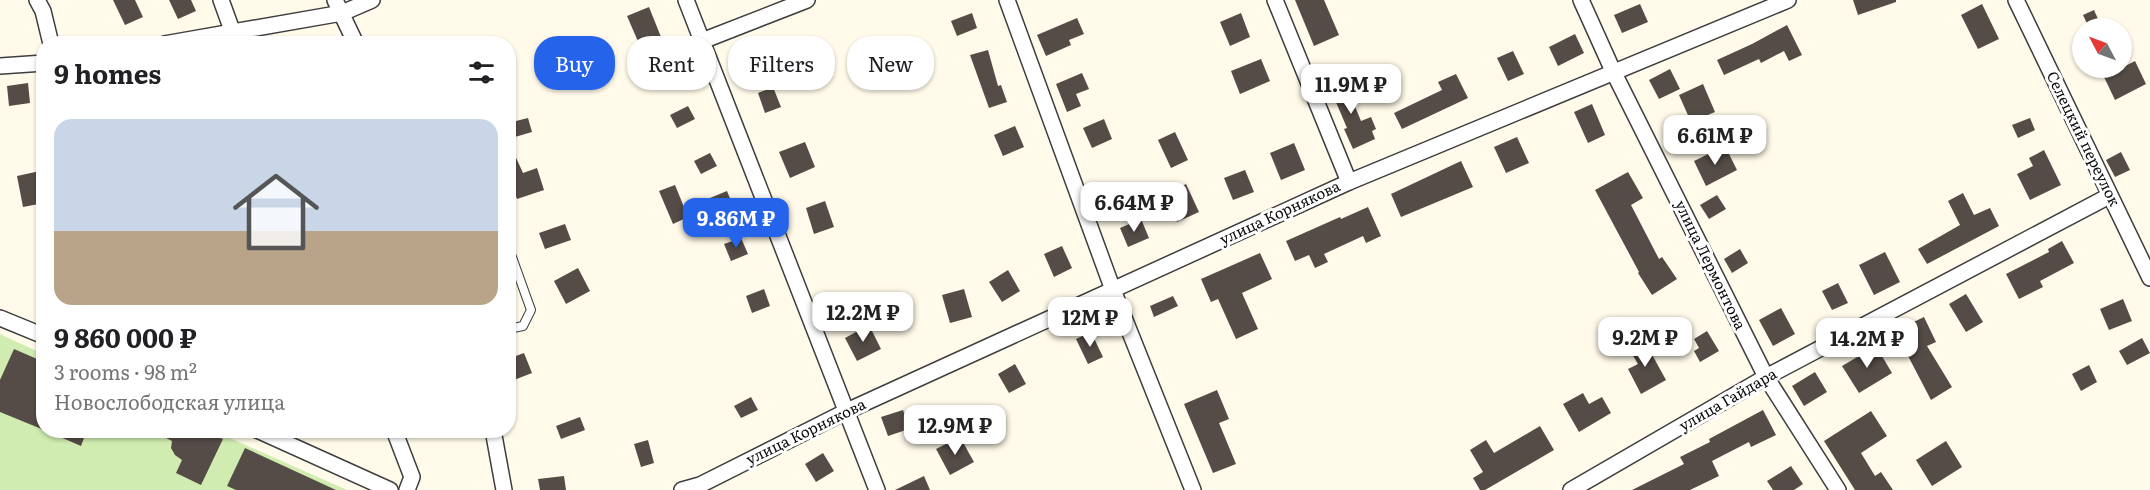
<!DOCTYPE html>
<html lang="en">
<head>
<meta charset="utf-8">
<style>
	:root { --surface:#fff; --page:#f6f6f6; --text:#202124; --muted:#757577; --line:#e0e0e0; --accent:#2563eb }
	body { margin:0; font-family:Literata,serif; background:var(--page); color:var(--text); height:100vh; display:flex; flex-direction:column; font-size:22px; white-space:nowrap }
	* { box-sizing:border-box; margin:0 }
	p { font-size:20px; color:var(--muted) }
	.icon { flex:none; width:33px; height:33px; fill:none; stroke:currentColor; stroke-width:2; stroke-linecap:round; stroke-linejoin:round }
	.map { position:relative; flex:1; overflow:hidden }
	.sheet { position:absolute; left:36px; top:36px; width:480px; height:402px; display:flex; flex-direction:column; background:var(--surface); border-radius:24px; box-shadow:0 2px 4px #0004 }
	.sheet>* { flex:none }
	.hud { position:absolute; left:534px; top:36px; width:570px; height:54px; display:flex; gap:12px }
	.needle { width:39px; rotate:311deg }
	.controls { position:absolute; left:2072px; top:18px; display:grid; gap:12px }
	.controls a { display:grid; place-items:center; width:60px; height:60px; border-radius:50%; background:var(--surface); box-shadow:0 2px 4px #0004; font-size:30px }
	.price { position:absolute; translate:-50% -51px; padding:0 14px; border-radius:12px; background:#fff; color:#222; font-size:20px; line-height:39px; filter:drop-shadow(0 2px 3px #0008) }
	.price::after { content:''; position:absolute; left:50%; top:36px; width:18px; height:14px; margin-left:-9px; background:inherit; clip-path:polygon(0 0,100% 0,50% 100%) }
	.price.selected { background:var(--accent); color:#fff }
	ul { padding:0; list-style:none }
	li { display:grid; align-content:center; gap:12px; height:318px; padding:0 18px }
	li+li { border-top:2px solid var(--line) }
	li span { display:grid; place-items:center; height:186px; border-radius:18px; color:#555 }
	li>.icon { margin-inline-start:auto }
	span .icon { width:108px; height:108px; fill:#fffc; stroke-width:1 }
	li b { font-size:26px }
	h2 { display:flex; justify-content:space-between; align-items:center; height:72px; padding:0 18px; font-size:26px }
	.tag { padding:0 21px; border-radius:24px; background:var(--surface); box-shadow:0 2px 4px #0004; font-size:21px; line-height:54px }
	.tag.selected { background:var(--accent); color:#fff }
	.map>svg:first-child { display:block }
</style>
</head>
<body>
<div class="map">
<svg width="2150" height="490" viewBox="0 0 2150 490">
	<rect width="100%" height="100%" fill="#fffae9"/>
	<polygon fill="#d0ecb0" points="0,334 43,354 44,430 214,431 347,490 0,490"/>
	<g fill="#554c47">
		<polygon points="113,0 135,0 143,17 125,25"/>
		<polygon points="169,0 191,0 196,11 178,19"/>
		<polygon points="1295,0 1324,0 1339,35 1314,46"/>
		<polygon points="1853,0 1896,0 1896,2 1858,15"/>
		<polygon points="1640,4 1648,22 1622,33 1614,15"/>
		<polygon points="1982,4 1999,39 1978,49 1961,15"/>
		<polygon points="649,7 661,37 640,46 627,16"/>
		<polygon points="2094,10 2102,28 2089,28 2083,15"/>
		<polygon points="972,13 977,28 957,36 951,21"/>
		<polygon points="1241,13 1250,37 1230,46 1220,22"/>
		<polygon points="1077,18 1084,34 1069,40 1071,45 1046,56 1037,35"/>
		<polygon points="1787,25 1802,55 1789,61 1784,51 1761,63 1759,59 1724,75 1717,60 1752,44"/>
		<polygon points="1575,34 1584,53 1558,66 1549,47"/>
		<polygon points="755,38 761,57 743,63 738,44"/>
		<polygon points="988,50 998,86 1001,85 1007,102 989,108 970,55"/>
		<polygon points="1513,51 1524,74 1508,81 1497,58"/>
		<polygon points="1261,59 1270,81 1240,94 1231,71"/>
		<polygon points="2135,61 2146,84 2115,100 2104,77"/>
		<polygon points="675,65 680,80 660,88 654,73"/>
		<polygon points="1670,69 1680,89 1659,99 1649,80"/>
		<polygon points="1082,73 1089,89 1076,94 1081,106 1067,112 1056,84"/>
		<polygon points="1456,74 1468,98 1402,129 1394,113 1442,90 1438,82"/>
		<polygon points="1342,75 1361,121 1371,117 1376,129 1372,131 1375,139 1353,149 1344,129 1347,128 1327,81"/>
		<polygon points="28,83 30,103 9,106 7,86"/>
		<polygon points="1703,84 1715,112 1691,122 1679,95"/>
		<polygon points="773,87 781,107 765,113 758,93"/>
		<polygon points="1592,104 1605,135 1588,143 1574,112"/>
		<polygon points="688,106 695,119 677,128 670,115"/>
		<polygon points="528,118 532,132 508,139 508,123"/>
		<polygon points="2030,118 2035,130 2018,138 2012,125"/>
		<polygon points="1104,119 1112,139 1092,148 1083,128"/>
		<polygon points="1015,126 1024,147 1003,156 994,135"/>
		<polygon points="1175,132 1188,160 1171,168 1158,140"/>
		<polygon points="1517,137 1529,163 1506,173 1494,147"/>
		<polygon points="508,140 523,173 537,168 544,190 517,199 508,176"/>
		<polygon points="805,142 815,167 790,178 779,152"/>
		<polygon points="1294,143 1305,170 1281,180 1270,153"/>
		<polygon points="1725,146 1737,170 1706,186 1694,161"/>
		<polygon points="2044,150 2061,185 2030,200 2017,174 2033,166 2029,158"/>
		<polygon points="2121,152 2130,170 2115,177 2106,160"/>
		<polygon points="710,153 717,166 701,174 694,161"/>
		<polygon points="1461,161 1473,187 1401,217 1391,194"/>
		<polygon points="1245,170 1254,192 1233,200 1224,178"/>
		<polygon points="40,171 44,189 44,203 23,207 17,176"/>
		<polygon points="1628,172 1643,198 1631,205 1659,259 1662,257 1677,279 1652,295 1638,273 1639,272 1595,190"/>
		<polygon points="1186,184 1199,212 1177,222 1164,195"/>
		<polygon points="675,185 688,217 673,224 659,191"/>
		<polygon points="727,191 734,208 718,215 710,198"/>
		<polygon points="1963,193 1974,215 1990,208 1999,226 1927,264 1918,249 1960,225 1948,201"/>
		<polygon points="1717,195 1726,209 1709,219 1700,205"/>
		<polygon points="825,201 834,227 814,234 806,208"/>
		<polygon points="1368,207 1381,236 1366,243 1363,236 1324,254 1328,262 1315,268 1309,255 1295,261 1286,241 1340,217 1341,219"/>
		<polygon points="1141,219 1149,238 1128,247 1120,228"/>
		<polygon points="565,224 571,240 545,249 539,233"/>
		<polygon points="741,238 748,254 731,261 724,244"/>
		<polygon points="2062,241 2074,263 2040,281 2043,287 2019,299 2006,274 2049,252 2048,249"/>
		<polygon points="1062,246 1072,268 1054,277 1044,254"/>
		<polygon points="1740,249 1748,263 1732,273 1724,259"/>
		<polygon points="1885,252 1900,282 1874,295 1859,265"/>
		<polygon points="1260,253 1272,279 1242,293 1258,329 1236,339 1218,299 1211,302 1201,279"/>
		<polygon points="578,268 590,291 566,304 554,281"/>
		<polygon points="1008,270 1020,291 1002,302 989,282"/>
		<polygon points="1838,283 1848,303 1832,310 1822,291"/>
		<polygon points="764,289 770,306 752,313 746,296"/>
		<polygon points="964,289 972,317 950,323 942,295"/>
		<polygon points="1966,294 1983,322 1966,332 1949,304"/>
		<polygon points="1173,296 1178,306 1154,317 1150,306"/>
		<polygon points="2123,299 2132,321 2109,330 2100,309"/>
		<polygon points="1781,308 1795,334 1773,346 1759,320"/>
		<polygon points="1924,317 1936,342 1927,346 1952,387 1931,400 1895,331"/>
		<polygon points="869,325 881,349 857,361 845,338"/>
		<polygon points="1707,331 1719,351 1700,362 1694,351 1699,348 1694,339"/>
		<polygon points="1091,332 1103,357 1088,364 1076,339"/>
		<polygon points="2142,338 2150,353 2127,365 2119,351"/>
		<polygon points="1644,340 1666,380 1641,394 1628,369 1638,364 1629,349"/>
		<polygon points="1876,346 1892,373 1859,393 1842,366"/>
		<polygon points="14,349 44,362 44,430 0,412 0,380"/>
		<polygon points="524,353 532,373 514,380 508,366 508,359"/>
		<polygon points="1015,364 1026,384 1009,393 998,374"/>
		<polygon points="2089,365 2097,382 2081,391 2072,374"/>
		<polygon points="1815,372 1827,392 1804,406 1792,386"/>
		<polygon points="1217,390 1229,419 1219,423 1236,464 1213,473 1184,404"/>
		<polygon points="1583,393 1589,404 1602,397 1611,413 1579,432 1563,404"/>
		<polygon points="751,397 758,410 741,418 734,406"/>
		<polygon points="903,410 909,429 888,436 881,417"/>
		<polygon points="1763,410 1776,435 1751,447 1749,442 1712,461 1719,476 1690,490 1632,490 1684,464 1680,457 1710,442 1709,439"/>
		<polygon points="1871,411 1887,436 1861,453 1875,476 1881,472 1893,490 1855,490 1824,441"/>
		<polygon points="580,417 585,430 561,439 556,426"/>
		<polygon points="1540,426 1554,450 1485,490 1480,490 1473,478 1483,472 1470,450 1486,440 1494,453"/>
		<polygon points="44,430 87,430 81,446"/>
		<polygon points="151,430 204,430 223,439 201,485 176,473 182,460 175,455 171,448 172,441"/>
		<polygon points="960,437 974,462 950,475 936,449"/>
		<polygon points="648,440 654,463 641,467 634,444"/>
		<polygon points="1946,441 1962,467 1932,486 1916,460"/>
		<polygon points="245,448 336,490 236,490 227,486"/>
		<polygon points="823,453 834,471 816,482 805,464"/>
		<polygon points="1791,466 1803,484 1794,490 1773,490 1767,481"/>
		<polygon points="564,476 566,490 540,490 538,479"/>
		<polygon points="924,476 930,490 895,490"/>
	</g>
	<g fill="none" stroke-linecap="round" stroke-linejoin="round">
		<g stroke="#3e3e3e" stroke-width="10">
			<polyline id="service" points="508,246 531,310 523,326 508,329"/>
		</g>
		<g stroke="#3e3e3e" stroke-width="18">
			<g id="minor">
				<polyline points="37,0 43,11 51,44"/>
				<polyline points="221,0 237,44"/>
				<polyline points="335,0 356,44"/>
				<polyline points="686,0 877,490"/>
				<polyline points="1007,0 1113,290 1193,490"/>
				<polyline points="1275,0 1349,182"/>
				<polyline points="1581,0 1613,71 1766,377 1838,490"/>
				<polyline points="2016,0 2150,278"/>
				<polyline points="702,41 807,0"/>
				<polyline points="164,44 342,13 372,0"/>
				<polyline points="0,66 44,63"/>
				<polyline points="0,318 44,336"/>
				<polyline points="257,430 390,490"/>
				<polyline points="394,430 412,477 407,490"/>
				<polyline points="493,430 504,490"/>
				<polyline points="682,490 700,485 847,411 1349,182 1788,0"/>
				<polyline points="1571,490 1766,377 2109,196"/>
			</g>
		</g>
		<use href="#service" stroke="#fff" stroke-width="8"/>
		<use href="#minor" stroke="#fff" stroke-width="15"/>
	</g>
	<g text-anchor="middle" stroke-width="6" stroke-linejoin="round" paint-order="stroke">
		<g font-size="15" fill="#0b0b0b" stroke="#fff">
			<text transform="translate(2083 139) rotate(64)" y="5">Селецкий переулок</text>
			<text transform="translate(1280 213) rotate(-25)" y="5">улица Корнякова</text>
			<text transform="translate(1710 265) rotate(64)" y="5">улица Лермонтова</text>
			<text transform="translate(1728 400) rotate(-30)" y="5">улица Гайдара</text>
			<text transform="translate(806 432) rotate(-26)" y="5">улица Корнякова</text>
		</g>
	</g>
</svg>
<div class="controls">
<a><svg class="needle" viewBox="-14 -14 28 28"><path d="M0-13l5 13h-10z" fill="#e53935"/><path d="M0 13l5-13h-10z" fill="#757577"/></svg></a>
</div>
<b class="price" style="left:1351px;top:115px">11.9M ₽</b>
<b class="price" style="left:1715px;top:166px">6.61M ₽</b>
<b class="price" style="left:1134px;top:233px">6.64M ₽</b>
<b class="price selected" style="left:736px;top:249px">9.86M ₽</b>
<b class="price" style="left:863px;top:343px">12.2M ₽</b>
<b class="price" style="left:1090px;top:348px">12M ₽</b>
<b class="price" style="left:1645px;top:368px">9.2M ₽</b>
<b class="price" style="left:1867px;top:369px">14.2M ₽</b>
<b class="price" style="left:955px;top:456px">12.9M ₽</b>
<div class="hud">
<a class="tag selected">Buy</a>
<a class="tag">Rent</a>
<a class="tag">Filters</a>
<a class="tag">New</a>
</div>
<section class="sheet">
<h2>9 homes<svg class="icon" aria-label="filters" viewBox="0 0 24 24"><path d="M4 7h16M4 17h16"/><circle cx="9" cy="7" r="2"/><circle cx="15" cy="17" r="2"/></svg></h2>
<ul>
<li><span style="background:linear-gradient(#c9d6e8 60%,#b9a48a 0)"><svg class="icon" aria-label="home" viewBox="0 0 24 24"><path d="M3 11l9-7 9 7M6 9v11h12V9"/></svg></span><div><b>9 860 000 ₽</b><p>3 rooms · 98 m²</p><p>Новослободская улица</p></div></li>
</ul>
</section>
</div>
</body>
</html>
